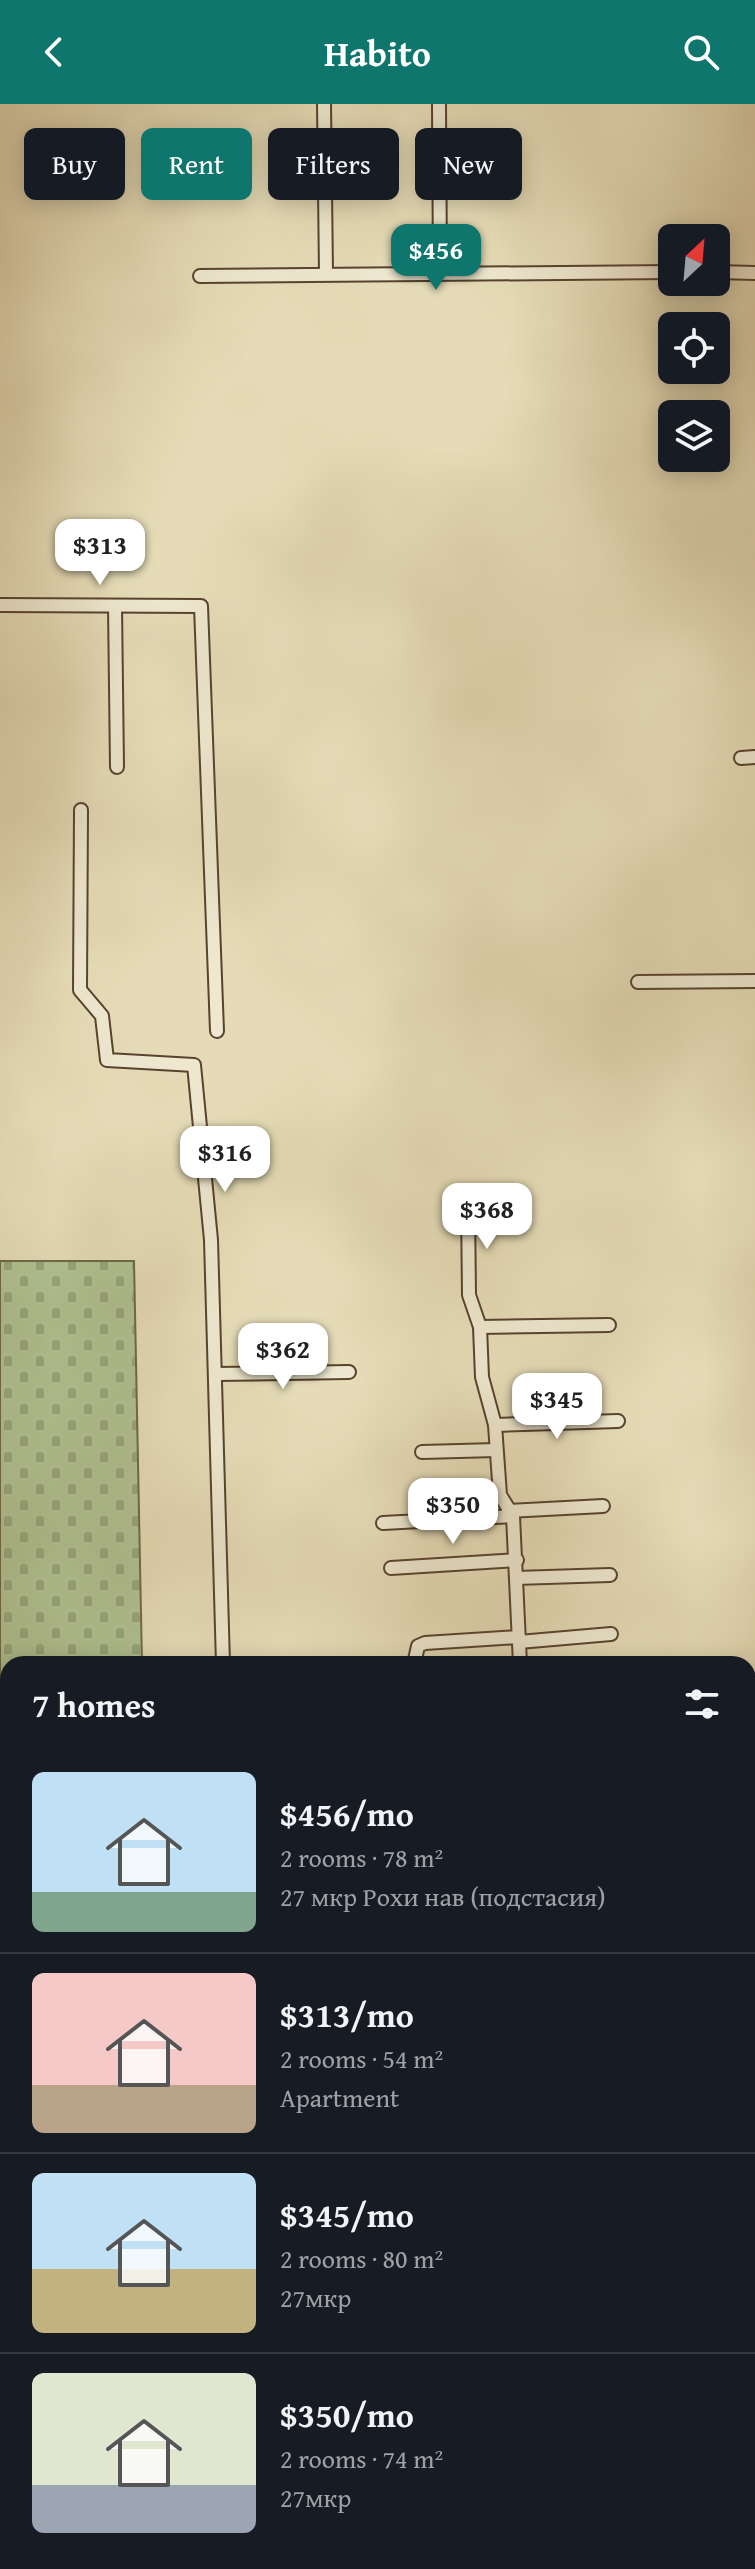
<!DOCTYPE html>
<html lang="en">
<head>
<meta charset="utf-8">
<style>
	:root { --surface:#171b24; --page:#242831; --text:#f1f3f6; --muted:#9ea1a6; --line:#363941; --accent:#0f766e }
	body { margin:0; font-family:"Gentium Book Plus",serif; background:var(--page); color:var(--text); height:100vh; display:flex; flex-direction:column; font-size:30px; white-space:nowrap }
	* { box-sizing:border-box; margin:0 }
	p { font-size:26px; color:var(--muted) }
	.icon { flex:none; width:44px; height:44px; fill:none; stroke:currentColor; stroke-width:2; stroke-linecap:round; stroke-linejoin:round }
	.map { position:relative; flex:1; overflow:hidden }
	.sheet { position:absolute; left:0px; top:1552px; width:756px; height:914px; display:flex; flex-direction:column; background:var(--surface); border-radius:24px 24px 0 0; box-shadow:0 4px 20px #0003 }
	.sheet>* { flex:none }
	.hud { position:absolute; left:24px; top:24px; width:708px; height:72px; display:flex; gap:16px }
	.needle { width:52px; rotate:26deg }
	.controls { position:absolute; left:658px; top:120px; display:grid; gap:16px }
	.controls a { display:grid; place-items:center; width:72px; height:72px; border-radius:12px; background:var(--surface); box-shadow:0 4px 20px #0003; font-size:40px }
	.price { position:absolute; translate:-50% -68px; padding:0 18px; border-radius:16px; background:#fff; color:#222; font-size:26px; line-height:52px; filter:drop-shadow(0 2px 4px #0008) }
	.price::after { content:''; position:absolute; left:50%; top:48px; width:24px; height:18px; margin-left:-12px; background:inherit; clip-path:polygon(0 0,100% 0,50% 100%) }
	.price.active { background:var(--accent); color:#fff }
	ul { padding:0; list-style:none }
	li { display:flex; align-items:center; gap:24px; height:200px; padding:0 32px }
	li+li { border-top:2px solid var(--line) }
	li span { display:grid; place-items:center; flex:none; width:224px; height:160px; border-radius:12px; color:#555 }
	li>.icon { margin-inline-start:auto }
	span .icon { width:96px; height:96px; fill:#fffc; stroke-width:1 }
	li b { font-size:34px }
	h2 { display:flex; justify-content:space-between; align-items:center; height:96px; padding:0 32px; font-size:34px }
	.pill { padding:0 28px; border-radius:12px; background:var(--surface); box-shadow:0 4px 20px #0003; font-size:28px; line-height:72px }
	.pill.active { background:var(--accent); color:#fff }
	header { display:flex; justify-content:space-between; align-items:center; height:104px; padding:0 32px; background:var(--accent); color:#fff; font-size:36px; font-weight:700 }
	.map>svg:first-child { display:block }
</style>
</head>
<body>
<header><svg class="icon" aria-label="back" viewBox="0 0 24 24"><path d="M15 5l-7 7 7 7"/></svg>Habito<svg class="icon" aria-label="search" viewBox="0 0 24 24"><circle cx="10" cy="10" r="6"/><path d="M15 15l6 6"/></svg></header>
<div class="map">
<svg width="755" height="2465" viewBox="0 0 755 2465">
	<defs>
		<pattern id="cemetery-stones" width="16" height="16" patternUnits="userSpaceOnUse" patternTransform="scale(2)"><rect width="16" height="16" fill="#b0c292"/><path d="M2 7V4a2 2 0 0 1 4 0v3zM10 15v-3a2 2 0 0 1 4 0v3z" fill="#97a67c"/></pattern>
	</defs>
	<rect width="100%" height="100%" fill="#e5dcb7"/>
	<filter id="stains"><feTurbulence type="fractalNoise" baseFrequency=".0025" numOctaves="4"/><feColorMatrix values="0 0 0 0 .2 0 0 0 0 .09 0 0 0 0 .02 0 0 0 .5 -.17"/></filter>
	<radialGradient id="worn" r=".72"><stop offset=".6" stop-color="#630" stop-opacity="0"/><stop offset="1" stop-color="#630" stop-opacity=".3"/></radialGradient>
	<polygon fill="url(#cemetery-stones)" stroke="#6c6949" stroke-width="2" points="0,1157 134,1157 142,1560 8,1560 8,1622 0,1622"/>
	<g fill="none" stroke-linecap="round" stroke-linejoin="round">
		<g stroke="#58432e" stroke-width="16">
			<g id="minor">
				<polyline points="324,0 326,170"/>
				<polyline points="439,0 440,170"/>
				<polyline points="716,168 755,169"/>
				<polyline points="200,172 672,168"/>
				<polyline points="0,501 201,502 217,927"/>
				<polyline points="115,502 117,663"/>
				<polyline points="741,654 755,653"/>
				<polyline points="81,706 80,886 102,912 107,956 194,961 211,1136 223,1560"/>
				<polyline points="638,878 755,877"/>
				<polyline points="468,1103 469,1191 480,1223 482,1273 495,1321 500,1391 513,1412 520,1560"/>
				<polyline points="480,1223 609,1221"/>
				<polyline points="216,1270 349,1268"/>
				<polyline points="495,1321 618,1317"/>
				<polyline points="422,1348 496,1346"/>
				<polyline points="508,1407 603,1402"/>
				<polyline points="383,1419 513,1412"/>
				<polyline points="391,1464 517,1456"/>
				<polyline points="516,1474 610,1471"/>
				<polyline points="519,1538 611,1530"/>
				<polyline points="414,1560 418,1542 425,1539 519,1533"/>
				<polyline points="748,2382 755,2382"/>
				<polyline points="427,2458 427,2465"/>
				<polyline points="7,2465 8,2341"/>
				<polyline points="102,2465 102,2458"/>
				<polyline points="148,2465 148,2458"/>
				<polyline points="250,2465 250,2458"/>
				<polyline points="338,2465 338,2458"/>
				<polyline points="533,2465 533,2458"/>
				<polyline points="634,2465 634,2458"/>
				<polyline points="727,2465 727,2458"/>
			</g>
		</g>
		<g stroke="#291000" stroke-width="20">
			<g id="major">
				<polyline points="0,2091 8,2091"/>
				<polyline points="748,2095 755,2095"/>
			</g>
		</g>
		<g stroke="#291000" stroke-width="22">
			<g id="highway">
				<polyline points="748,1652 755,1651"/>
				<polyline points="0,1668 8,1670"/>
				<polyline points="748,1675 755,1674"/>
				<polyline points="0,1691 8,1691"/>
			</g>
		</g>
		<use href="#minor" stroke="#eee8d0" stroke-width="12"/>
		<use href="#major" stroke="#e2be7c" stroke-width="16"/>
		<use href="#highway" stroke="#e2be7c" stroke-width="18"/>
	</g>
	<rect width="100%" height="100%" filter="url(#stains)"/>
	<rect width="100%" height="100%" fill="url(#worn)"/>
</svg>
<div class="controls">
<a><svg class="needle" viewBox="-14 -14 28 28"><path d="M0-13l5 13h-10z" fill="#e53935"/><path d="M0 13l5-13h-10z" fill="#9ea1a6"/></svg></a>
<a><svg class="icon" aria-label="locate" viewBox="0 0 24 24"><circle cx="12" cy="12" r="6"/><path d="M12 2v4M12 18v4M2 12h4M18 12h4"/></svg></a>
<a><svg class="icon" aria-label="layers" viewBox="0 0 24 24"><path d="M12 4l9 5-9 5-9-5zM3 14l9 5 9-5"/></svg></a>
</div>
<b class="price active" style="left:436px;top:188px">$456</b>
<b class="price" style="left:100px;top:483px">$313</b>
<b class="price" style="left:225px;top:1090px">$316</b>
<b class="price" style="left:487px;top:1147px">$368</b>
<b class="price" style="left:283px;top:1287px">$362</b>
<b class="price" style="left:557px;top:1337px">$345</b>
<b class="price" style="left:453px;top:1442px">$350</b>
<div class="hud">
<a class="pill">Buy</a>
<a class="pill active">Rent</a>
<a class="pill">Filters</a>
<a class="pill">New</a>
</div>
<section class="sheet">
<h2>7 homes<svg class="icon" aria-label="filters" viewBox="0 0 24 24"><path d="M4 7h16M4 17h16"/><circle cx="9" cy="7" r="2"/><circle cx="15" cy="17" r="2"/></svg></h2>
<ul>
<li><span style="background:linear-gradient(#bfe0f5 75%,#7fa58c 0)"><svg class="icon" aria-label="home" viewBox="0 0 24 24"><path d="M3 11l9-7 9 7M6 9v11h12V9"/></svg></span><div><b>$456/mo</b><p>2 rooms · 78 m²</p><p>27 мкр Рохи нав (подстасия)</p></div></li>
<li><span style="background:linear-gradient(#f6c9c9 70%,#b9a48a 0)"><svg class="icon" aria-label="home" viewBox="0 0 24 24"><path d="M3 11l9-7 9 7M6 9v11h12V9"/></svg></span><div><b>$313/mo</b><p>2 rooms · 54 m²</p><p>Apartment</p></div></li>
<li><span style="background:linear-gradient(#bfe0f5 60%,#c2b280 0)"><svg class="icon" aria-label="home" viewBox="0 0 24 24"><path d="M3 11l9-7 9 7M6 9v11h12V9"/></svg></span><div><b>$345/mo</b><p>2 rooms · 80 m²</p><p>27мкр</p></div></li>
<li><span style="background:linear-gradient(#dfe7d0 70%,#9aa5b1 0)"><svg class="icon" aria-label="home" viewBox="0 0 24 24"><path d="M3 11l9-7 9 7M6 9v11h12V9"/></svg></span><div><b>$350/mo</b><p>2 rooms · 74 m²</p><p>27мкр</p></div></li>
</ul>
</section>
</div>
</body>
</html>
